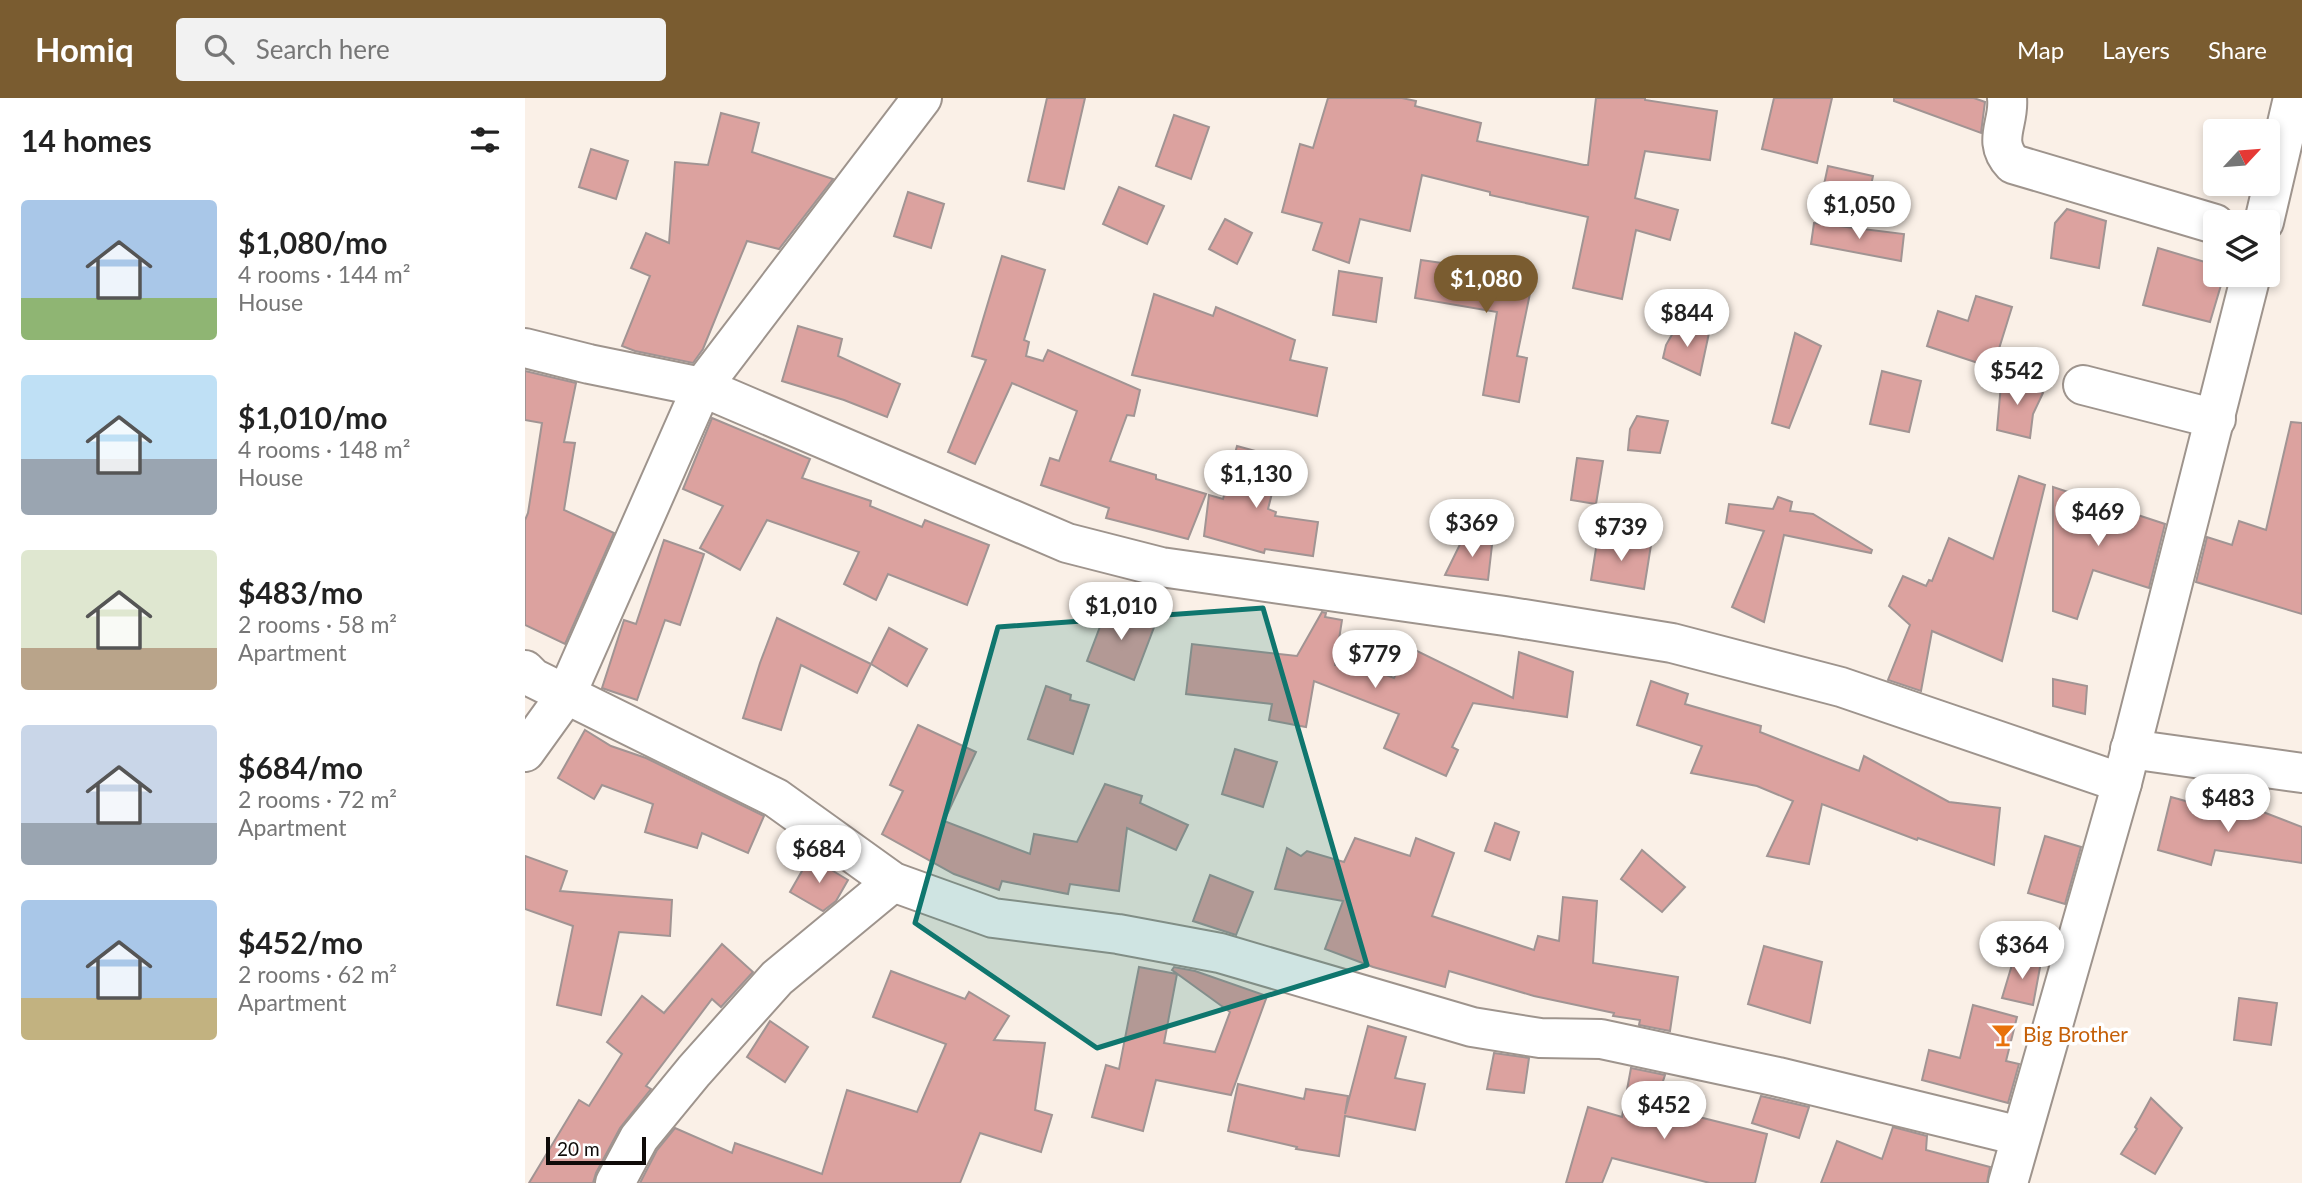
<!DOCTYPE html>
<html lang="en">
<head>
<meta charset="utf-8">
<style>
	:root { --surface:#fff; --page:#f2f2f2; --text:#222; --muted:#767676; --accent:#7a5c30 }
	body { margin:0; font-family:Lato,sans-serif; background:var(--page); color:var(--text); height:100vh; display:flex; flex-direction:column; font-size:26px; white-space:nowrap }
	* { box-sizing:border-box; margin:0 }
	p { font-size:23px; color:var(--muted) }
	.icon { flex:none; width:38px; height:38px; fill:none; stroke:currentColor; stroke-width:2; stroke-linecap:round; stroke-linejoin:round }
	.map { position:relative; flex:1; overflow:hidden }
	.drawer { display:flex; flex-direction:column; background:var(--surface); width:525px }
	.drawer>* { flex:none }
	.needle { width:46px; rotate:64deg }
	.buttons { position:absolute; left:1678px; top:21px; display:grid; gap:14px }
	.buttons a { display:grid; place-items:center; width:77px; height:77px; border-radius:7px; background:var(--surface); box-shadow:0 4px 10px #0003; font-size:35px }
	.scale { position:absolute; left:21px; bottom:18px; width:100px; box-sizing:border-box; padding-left:7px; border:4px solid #0f0b09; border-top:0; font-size:19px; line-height:24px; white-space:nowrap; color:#0f0b09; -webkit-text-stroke:5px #fff; paint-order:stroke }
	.price { position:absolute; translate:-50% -60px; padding:0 16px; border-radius:24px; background:#fff; color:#222; font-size:23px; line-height:46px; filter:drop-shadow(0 2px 4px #0008) }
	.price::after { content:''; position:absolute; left:50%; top:42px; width:21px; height:16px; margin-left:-10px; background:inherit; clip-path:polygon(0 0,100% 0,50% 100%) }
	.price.selected { background:var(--accent); color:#fff }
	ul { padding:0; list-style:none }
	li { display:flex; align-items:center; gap:21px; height:175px; padding:0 21px }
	li span { display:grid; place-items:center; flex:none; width:196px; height:140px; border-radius:7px; color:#555 }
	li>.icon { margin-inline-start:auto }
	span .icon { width:84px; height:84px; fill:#fffc; stroke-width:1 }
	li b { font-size:30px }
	h2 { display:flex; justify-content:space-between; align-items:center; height:84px; padding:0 21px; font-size:30px }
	header { display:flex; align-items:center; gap:42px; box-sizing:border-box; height:98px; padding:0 35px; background:var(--accent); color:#fff }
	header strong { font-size:33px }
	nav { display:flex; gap:38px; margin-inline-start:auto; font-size:24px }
	.search { width:490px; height:63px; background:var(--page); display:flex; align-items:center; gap:18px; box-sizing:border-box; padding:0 24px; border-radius:7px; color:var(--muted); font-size:26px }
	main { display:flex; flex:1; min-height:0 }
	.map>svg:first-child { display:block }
</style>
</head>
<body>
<header>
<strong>Homiq</strong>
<div class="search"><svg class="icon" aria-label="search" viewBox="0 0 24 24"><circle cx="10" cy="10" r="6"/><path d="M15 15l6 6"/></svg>Search here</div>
<nav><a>Map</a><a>Layers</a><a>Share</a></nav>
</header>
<main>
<section class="drawer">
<h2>14 homes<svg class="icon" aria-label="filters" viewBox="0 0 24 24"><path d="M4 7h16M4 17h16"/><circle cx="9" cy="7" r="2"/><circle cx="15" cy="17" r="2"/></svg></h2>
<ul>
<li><span style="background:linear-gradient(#a9c7e8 70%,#8fb573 0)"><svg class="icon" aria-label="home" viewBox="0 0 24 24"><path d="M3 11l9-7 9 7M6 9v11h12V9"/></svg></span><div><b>$1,080/mo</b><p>4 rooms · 144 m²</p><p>House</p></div></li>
<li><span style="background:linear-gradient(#bfe0f5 60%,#9aa5b1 0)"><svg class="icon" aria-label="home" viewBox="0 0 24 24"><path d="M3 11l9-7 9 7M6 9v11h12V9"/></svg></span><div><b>$1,010/mo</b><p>4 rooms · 148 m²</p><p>House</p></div></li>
<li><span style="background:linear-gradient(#dfe7d0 70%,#b9a48a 0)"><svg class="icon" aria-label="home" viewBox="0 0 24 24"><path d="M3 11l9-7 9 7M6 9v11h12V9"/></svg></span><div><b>$483/mo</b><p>2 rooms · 58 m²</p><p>Apartment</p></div></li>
<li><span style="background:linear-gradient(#c9d6e8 70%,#9aa5b1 0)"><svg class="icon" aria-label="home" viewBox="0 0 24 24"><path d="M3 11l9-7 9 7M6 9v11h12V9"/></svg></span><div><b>$684/mo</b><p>2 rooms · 72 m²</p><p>Apartment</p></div></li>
<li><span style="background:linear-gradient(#a9c7e8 70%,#c2b280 0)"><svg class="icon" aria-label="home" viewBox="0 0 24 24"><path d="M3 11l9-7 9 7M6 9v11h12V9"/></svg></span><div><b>$452/mo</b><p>2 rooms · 62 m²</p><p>Apartment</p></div></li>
</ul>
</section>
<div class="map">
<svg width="1777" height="1085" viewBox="0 0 1777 1085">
	<rect width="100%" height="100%" fill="#faf0e7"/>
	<g fill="#dca29f" stroke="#a19493" stroke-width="2">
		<polygon points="522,0 560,0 539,91 503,83"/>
		<polygon points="803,0 877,0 891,3 890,8 956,25 952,43 1059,67 1063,67 1071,0 1120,0 1120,2 1192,13 1185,62 1120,53 1110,100 1153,112 1145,142 1111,132 1097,201 1048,190 1063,119 965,97 965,94 897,77 885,133 835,121 824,165 788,152 797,125 757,114 775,46 788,50"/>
		<polygon points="1249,0 1307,0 1292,65 1237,51"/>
		<polygon points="1369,0 1449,0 1460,4 1456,35 1369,3"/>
		<polygon points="196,15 234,25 227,54 308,81 254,151 222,143 178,251 168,265 110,253 97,248 125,178 106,170 121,135 144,145 150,64 183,67"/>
		<polygon points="649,17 684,29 666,81 631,68"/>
		<polygon points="66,51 103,63 91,101 54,89"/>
		<polygon points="1303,68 1348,78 1339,120 1294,110"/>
		<polygon points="594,89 639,108 622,146 578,126"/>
		<polygon points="383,94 419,106 406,150 369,138"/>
		<polygon points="1542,111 1581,123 1574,170 1526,160 1530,125"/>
		<polygon points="700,121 727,135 712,166 684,151"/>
		<polygon points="1289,125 1379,136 1376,163 1286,146"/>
		<polygon points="1633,150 1690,167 1690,177 1699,177 1685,224 1618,207"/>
		<polygon points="477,158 520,172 499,242 504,244 501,258 518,263 523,252 615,292 609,318 602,317 585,363 631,377 631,381 681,396 663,441 581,420 584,410 516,387 525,360 534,363 552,313 487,285 450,366 423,354 461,262 447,258"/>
		<polygon points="896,162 966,172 1008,181 992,258 1002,260 994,304 958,297 972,214 890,200"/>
		<polygon points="814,173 857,180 851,224 808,217"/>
		<polygon points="629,196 688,218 691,209 770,242 765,262 802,270 792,318 607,277"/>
		<polygon points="1451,198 1487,209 1468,270 1402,248 1413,213 1443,223"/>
		<polygon points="273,228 317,241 313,258 375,286 362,319 319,302 257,283"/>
		<polygon points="1152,228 1184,235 1175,277 1138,260 1141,247"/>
		<polygon points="1270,235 1296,248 1264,330 1247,325"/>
		<polygon points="0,273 51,285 39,344 50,345 39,412 89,435 40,546 0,527 0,422 3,415 17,325 0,322"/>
		<polygon points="1357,273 1396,283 1384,334 1345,326"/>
		<polygon points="1477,275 1518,295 1508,316 1505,340 1472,332"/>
		<polygon points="1112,318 1143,323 1135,355 1103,352 1105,331"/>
		<polygon points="187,320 285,361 277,380 346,403 345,408 397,429 400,422 464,447 442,507 363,476 351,502 319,486 334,454 242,422 215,472 175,450 198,408 158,391"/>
		<polygon points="1766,324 1777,325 1777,516 1671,484 1682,439 1707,447 1714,423 1741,432"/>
		<polygon points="712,348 756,360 743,411 751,414 750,418 793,424 788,458 740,451 739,455 679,438 684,397 698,401"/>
		<polygon points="1052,360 1078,363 1071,406 1046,402"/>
		<polygon points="1494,378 1520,387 1477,563 1407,533 1396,593 1363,582 1385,527 1364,508 1378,478 1401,488 1404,482 1407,483 1424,440 1468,461"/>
		<polygon points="1528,389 1640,426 1624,490 1568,472 1552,521 1528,513"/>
		<polygon points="1253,399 1267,404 1265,413 1288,416 1347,452 1346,455 1259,437 1239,524 1207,509 1239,433 1201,425 1204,406 1248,411"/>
		<polygon points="941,434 967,447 963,482 920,477"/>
		<polygon points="1073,438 1126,447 1119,491 1066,482"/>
		<polygon points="139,442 179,456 155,527 140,522 112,602 77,590 99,522 111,526"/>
		<polygon points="584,505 631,524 609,582 562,563"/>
		<polygon points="797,514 801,515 800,519 817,522 810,567 857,570 856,575 869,580 884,549 988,600 994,554 1048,574 1042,619 948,605 927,649 933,652 921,678 859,650 874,616 789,583 781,629 744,622 747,606 661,596 667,546 772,558"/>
		<polygon points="252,520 346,566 332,595 276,567 256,632 218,620 235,565"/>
		<polygon points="364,530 402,551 382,588 346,566"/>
		<polygon points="1528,581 1562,588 1560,616 1528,608"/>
		<polygon points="1126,583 1163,596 1160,606 1236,628 1235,634 1334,673 1339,658 1424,704 1475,710 1469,767 1393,740 1392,742 1297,706 1284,766 1242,758 1268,703 1232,688 1166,675 1177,648 1112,627"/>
		<polygon points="521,588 546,597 545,602 564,607 548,656 503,641"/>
		<polygon points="393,627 451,654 419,723 505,756 509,736 552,744 580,686 617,698 615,705 663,727 651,752 602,730 594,793 545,786 543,796 477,783 474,792 429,776 357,736 378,693 365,687"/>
		<polygon points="60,632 86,648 121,660 239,718 223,755 177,735 172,750 120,734 128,706 77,687 69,701 33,680"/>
		<polygon points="710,651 752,664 738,709 697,696"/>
		<polygon points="1646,699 1715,718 1720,707 1777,729 1777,765 1690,752 1686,767 1633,752"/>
		<polygon points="970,725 994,734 985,762 960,753"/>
		<polygon points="1520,738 1556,749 1540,806 1503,795"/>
		<polygon points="830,740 885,758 891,740 929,755 907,818 1009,852 1013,838 1034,843 1038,799 1072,803 1068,865 1153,879 1145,933 1114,927 1115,922 1088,918 1089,915 1009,898 924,873 920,889 848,869 800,851 818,803 750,791 762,750 776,758 782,753 819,764"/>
		<polygon points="1117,752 1160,789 1137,814 1096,781"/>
		<polygon points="0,758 42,773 35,793 147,802 145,838 94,834 76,917 32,907 48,828 0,811"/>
		<polygon points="285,759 323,782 311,803 298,813 265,794"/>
		<polygon points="685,777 728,794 711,837 668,823"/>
		<polygon points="197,846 228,874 196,909 187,901 121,988 126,991 95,1030 71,1075 68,1085 4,1085 54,1002 64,1008 97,956 82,944 117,898 139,915"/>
		<polygon points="1239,848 1297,864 1285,925 1223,906"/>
		<polygon points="1489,860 1516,864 1508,907 1477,900"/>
		<polygon points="614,869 652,876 639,945 690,954 705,914 647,872 649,869 670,873 742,898 706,997 631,982 618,1033 567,1019 581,967 594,971"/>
		<polygon points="366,873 440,901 444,894 484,918 469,942 520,945 510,1012 527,1017 516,1054 455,1035 435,1085 115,1085 132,1052 150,1030 207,1055 210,1045 297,1076 322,992 392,1014 421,946 348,919"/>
		<polygon points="1714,900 1752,905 1746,947 1709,942"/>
		<polygon points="1448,907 1492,919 1481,963 1494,966 1483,1005 1397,982 1404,952 1435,960"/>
		<polygon points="245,923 283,949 260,984 222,959"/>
		<polygon points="843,928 881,939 870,980 900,986 890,1032 820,1018 814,1058 771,1051 772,1049 703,1033 713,986 779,1001 781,991 823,998 820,1016"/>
		<polygon points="969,955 1004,960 999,995 962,991"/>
		<polygon points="1106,970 1140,977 1130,1008 1242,1036 1230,1085 1185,1085 1087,1060 1077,1085 1041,1085 1063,1009 1097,1019"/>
		<polygon points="1236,998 1284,1009 1274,1040 1227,1025"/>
		<polygon points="1626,1000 1657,1030 1630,1076 1596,1056 1612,1031 1610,1029"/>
		<polygon points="1368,1029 1402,1038 1401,1052 1465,1069 1462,1085 1296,1085 1312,1043 1357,1061"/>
	</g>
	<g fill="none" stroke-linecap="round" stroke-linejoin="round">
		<g stroke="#9e948d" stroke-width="42">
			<g id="minor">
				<path d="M1482 0C1485 25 1466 43 1488 66L1690 126"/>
				<polyline points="1739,124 1768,0"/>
				<polyline points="0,250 64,266 177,289 542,445 636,469 980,518 1147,545 1316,589 1597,685"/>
				<polyline points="1558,287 1691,321"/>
				<polyline points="0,572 8,580 251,700 368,784 468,820 593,836 695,855 947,929 1015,940 1076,941 1253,979 1495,1038"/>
				<polyline points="1605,651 1777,675"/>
				<polyline points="0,654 41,597 177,289 397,0"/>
				<polyline points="90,1085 114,1040 169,973 252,880 368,784"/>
				<polyline points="1483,1085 1597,685 1726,177"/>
			</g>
		</g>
		<use href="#minor" stroke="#fff" stroke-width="38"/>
	</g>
	<path fill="#0f766e" fill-opacity="0.2" stroke="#0f766e" stroke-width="5" stroke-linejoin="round" d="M738 510 842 867 572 950 390 825 473 529Z"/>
	<defs>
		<g id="bar-bare" transform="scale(1.89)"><path d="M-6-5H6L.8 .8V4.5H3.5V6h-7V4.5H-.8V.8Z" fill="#e8710a" stroke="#fff" stroke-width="2.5" paint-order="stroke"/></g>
	</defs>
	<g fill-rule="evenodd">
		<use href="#bar-bare" x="1478" y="937"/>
	</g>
	<g text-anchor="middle" stroke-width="7" stroke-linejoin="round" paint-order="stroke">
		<g font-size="21" fill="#c56008" stroke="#fff" text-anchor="start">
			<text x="1498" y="944">Big Brother</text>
		</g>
	</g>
</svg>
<div class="buttons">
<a><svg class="needle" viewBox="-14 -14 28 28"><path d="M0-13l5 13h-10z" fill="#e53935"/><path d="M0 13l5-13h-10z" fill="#767676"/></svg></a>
<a><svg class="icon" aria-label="layers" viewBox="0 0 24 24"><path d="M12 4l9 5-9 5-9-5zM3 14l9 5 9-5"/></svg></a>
</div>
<div class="scale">20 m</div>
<b class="price" style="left:1334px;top:143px">$1,050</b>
<b class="price selected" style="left:961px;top:217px">$1,080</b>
<b class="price" style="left:1162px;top:251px">$844</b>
<b class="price" style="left:1492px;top:309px">$542</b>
<b class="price" style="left:731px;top:412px">$1,130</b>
<b class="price" style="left:1573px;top:450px">$469</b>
<b class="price" style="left:947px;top:461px">$369</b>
<b class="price" style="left:1096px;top:465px">$739</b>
<b class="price" style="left:596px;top:544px">$1,010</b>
<b class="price" style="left:850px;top:592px">$779</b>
<b class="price" style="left:1703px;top:736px">$483</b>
<b class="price" style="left:294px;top:787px">$684</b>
<b class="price" style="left:1497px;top:883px">$364</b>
<b class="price" style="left:1139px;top:1043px">$452</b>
</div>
</main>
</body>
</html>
